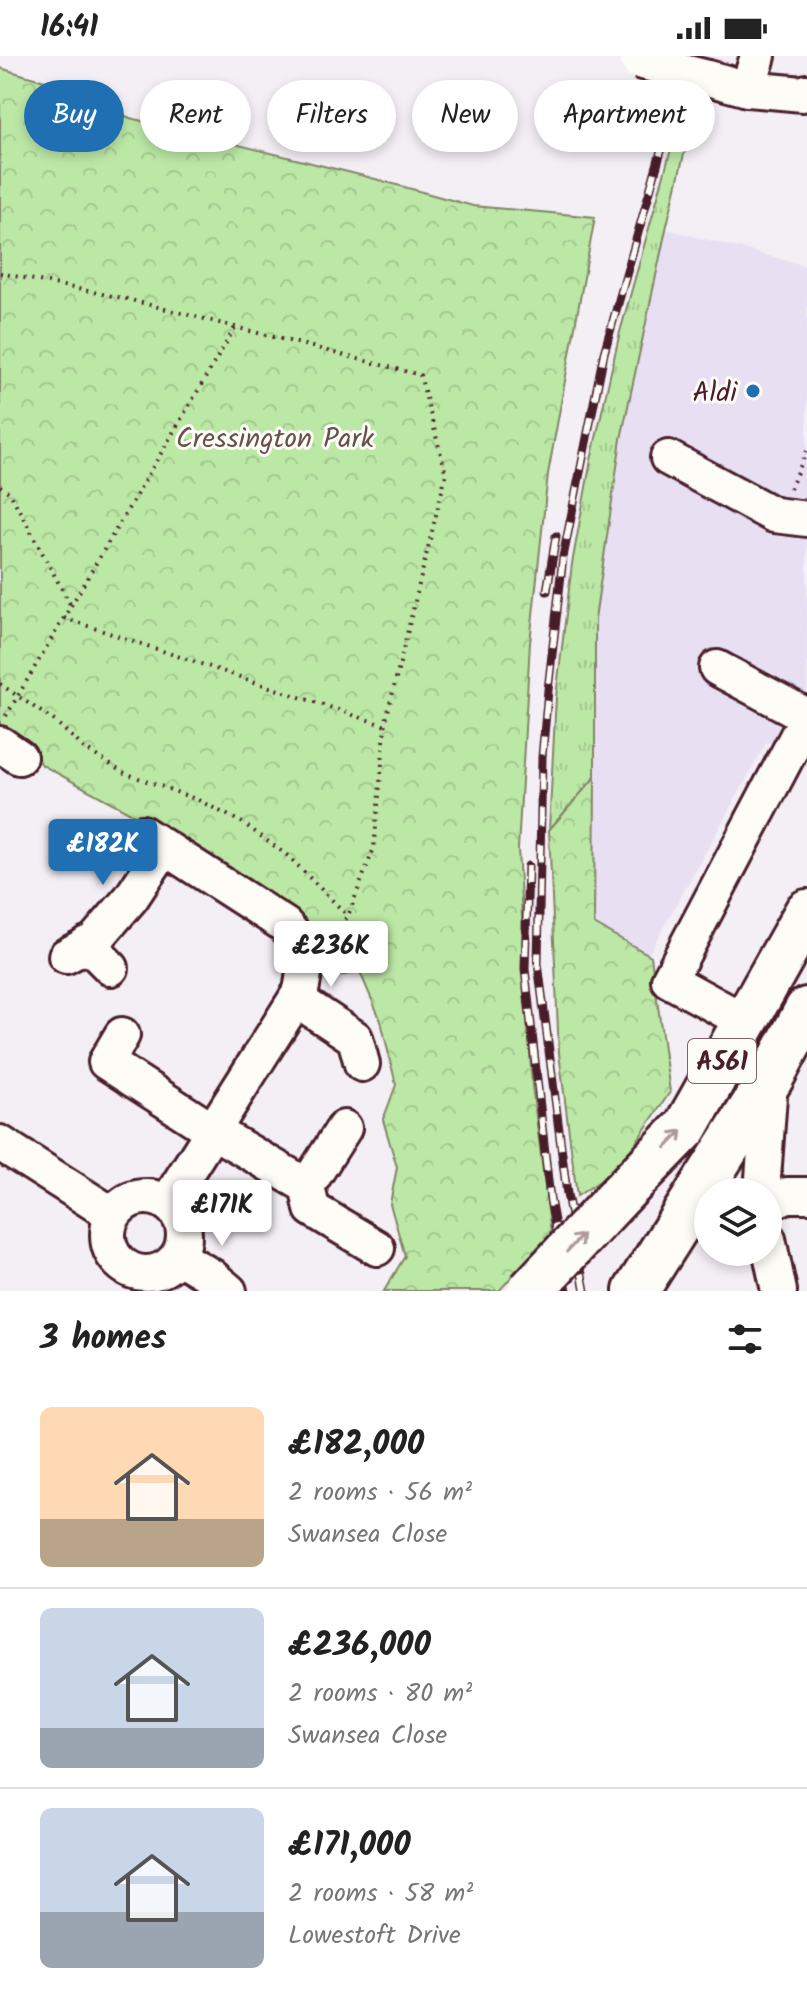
<!DOCTYPE html>
<html lang="en">
<head>
<meta charset="utf-8">
<style>
	:root { --surface:#fff; --page:#f6f6f6; --text:#222; --muted:#767676; --line:#e0e0e0; --accent:#1f6fb2 }
	body { margin:0; font-family:Kalam,sans-serif; background:var(--page); color:var(--text); height:100vh; display:flex; flex-direction:column; font-size:30px; white-space:nowrap }
	* { box-sizing:border-box; margin:0 }
	p { font-size:26px; color:var(--muted) }
	.icon { flex:none; width:44px; height:44px; fill:none; stroke:currentColor; stroke-width:2; stroke-linecap:round; stroke-linejoin:round }
	.map { position:relative; height:1235px; overflow:hidden }
	.panel { display:flex; flex-direction:column; background:var(--surface); flex:1 }
	.panel>* { flex:none }
	.hud { position:absolute; left:24px; top:24px; width:760px; height:72px; display:flex; gap:16px }
	.buttons { position:absolute; left:694px; top:1122px; display:grid; gap:16px }
	.buttons a { display:grid; place-items:center; width:88px; height:88px; border-radius:50%; background:var(--surface); box-shadow:0 4px 12px #0003; font-size:40px }
	.price { position:absolute; translate:-50% -68px; padding:0 18px; border-radius:8px; background:#fff; color:#222; font-size:26px; line-height:52px; filter:drop-shadow(0 2px 4px #0008) }
	.price::after { content:''; position:absolute; left:50%; top:48px; width:24px; height:18px; margin-left:-12px; background:inherit; clip-path:polygon(0 0,100% 0,50% 100%) }
	.price.selected { background:var(--accent); color:#fff }
	ul { padding:0; list-style:none }
	li { display:flex; align-items:center; gap:24px; height:200px; padding:0 40px }
	li+li { border-top:2px solid var(--line) }
	li span { display:grid; place-items:center; flex:none; width:224px; height:160px; border-radius:12px; color:#555 }
	li>.icon { margin-inline-start:auto }
	span .icon { width:96px; height:96px; fill:#fffc; stroke-width:1 }
	li b { font-size:34px }
	h2 { display:flex; justify-content:space-between; align-items:center; height:96px; padding:0 40px; font-size:34px }
	.tag { padding:0 28px; border-radius:36px; background:var(--surface); box-shadow:0 4px 12px #0003; font-size:28px; line-height:72px }
	.tag.selected { background:var(--accent); color:#fff }
	.status { display:flex; justify-content:space-between; align-items:center; height:56px; padding:0 40px; background:var(--surface); direction:ltr }
	.status svg { height:22px; fill:currentColor }
	.map>svg:first-child { display:block }
</style>
</head>
<body>
<div class="status"><b>16:41</b><svg viewBox="0 0 49 12"><path d="M0 12V9h3v3zM5 12V6h3v6zM10 12V3h3v9zM15 12V0h3v12zM26 1h20v11H26zM47 4h2v5h-2z"/></svg></div>
<div class="map">
<svg width="807" height="1235" viewBox="0 0 807 1235">
	<defs>
		<pattern id="grass-tufts" width="24" height="20" patternUnits="userSpaceOnUse" patternTransform="scale(2)"><rect width="24" height="20" fill="#bce8a6"/><path d="M3 7l-1-3M5 7V3M7 7l1-3M15 17l-1-3M17 17v-4M19 17l1-3" fill="none" stroke="#a3c78f"/></pattern>
		<pattern id="forest-crowns" width="20" height="18" patternUnits="userSpaceOnUse" patternTransform="scale(2)"><rect width="20" height="18" fill="#bce8a6"/><path d="M2 6a3 3 0 1 1 6 0M12 15a3 3 0 1 1 6 0" fill="none" stroke="#a3c78f"/></pattern>
	</defs>
	<rect width="100%" height="100%" fill="#f3eff5"/>
	<filter id="ink" filterUnits="userSpaceOnUse"><feTurbulence type="fractalNoise" baseFrequency=".0125" numOctaves="2"/><feDisplacementMap in="SourceGraphic" scale="16" xChannelSelector="R" yChannelSelector="G"/><feConvolveMatrix kernelMatrix="1 2 1 2 8 2 1 2 1" color-interpolation-filters="sRGB"/></filter>
	<g filter="url(#ink)">
		<polygon fill="#e8dff2" points="666,173 807,210 807,653 783,694 767,686 648,899 594,869 595,563 621,383"/>
		<polygon fill="url(#grass-tufts)" stroke="#838468" stroke-width="2" points="687,36 699,36 666,173 621,383 595,563 595,721 549,774 556,641 572,508 591,404 620,276"/>
		<g fill="url(#forest-crowns)" stroke="#838468" stroke-width="2">
			<polygon points="0,12 62,30 130,62 368,121 473,150 595,161 548,418 530,587 518,793 532,1030 551,1177 499,1235 384,1235 405,1200 390,1148 397,1111 383,1064 396,1029 381,965 360,916 339,920 316,878 305,864 188,788 42,709 28,686 0,670"/>
			<polygon points="595,721 594,868 651,900 670,1036 618,1113 577,1140 559,997 549,774"/>
		</g>
		<g fill="none" stroke-linecap="round" stroke-linejoin="round">
			<g stroke="#4a1f2b" stroke-width="40">
				<g id="minor">
					<polyline points="708,22 748,33 803,38 807,36"/>
					<polyline points="748,33 758,0"/>
					<polyline points="668,402 774,459 807,463"/>
					<polyline points="717,612 807,660"/>
					<polyline points="0,688 19,701"/>
					<path d="M142 777 285 869C308 894 307 903 301 935L167 1147"/>
					<polyline points="87,888 111,912"/>
					<polyline points="66,900 94,885 131,842 164,792"/>
					<polyline points="296,943 355,982 362,1008"/>
					<polyline points="744,965 669,924 807,662"/>
					<polyline points="122,979 106,1006 213,1075 307,1130 312,1153 377,1192"/>
					<polyline points="0,1087 113,1159"/>
					<polyline points="307,1130 344,1072"/>
					<polyline points="762,1136 770,1026"/>
					<circle cx="146" cy="1179" r="38"/>
					<polyline points="768,1148 787,1139 807,1139"/>
					<polyline points="768,1183 779,1235"/>
					<polyline points="179,1201 211,1220 229,1235"/>
				</g>
			</g>
			<g stroke="#4a1f2b" stroke-width="50">
				<g id="highway">
					<polyline points="620,1139 686,1071 807,856"/>
					<polyline points="636,1235 771,1022 807,954"/>
				</g>
			</g>
			<g stroke="#4a1f2b" stroke-width="4" stroke-dasharray="2 6" stroke-linecap="butt">
				<polyline points="0,217 127,243 420,319 446,418 386,664 374,792 348,860 334,873 324,875"/>
				<polyline points="0,430 10,437 71,550"/>
				<polyline points="790,433 807,395"/>
				<polyline points="64,562 386,670"/>
				<polyline points="0,628 56,666 84,692 122,716 198,744 243,767 288,800 348,860"/>
				<polyline points="6,660 236,270"/>
			</g>
			<use href="#minor" stroke="#fdfcf7" stroke-width="34"/>
			<use href="#highway" stroke="#fdfcf7" stroke-width="44"/>
			<g stroke="#4a1f2b" stroke-width="9">
				<g id="rail">
					<polyline points="547,535 556,480"/>
					<polyline points="528,810 525,913 550,1143 567,1235"/>
					<polyline points="585,1235 567,1138 538,907 542,701 548,634 563,501 604,297 688,0"/>
				</g>
			</g>
			<use href="#rail" stroke="#fdfcf7" stroke-width="6" stroke-dasharray="18" stroke-linecap="butt"/>
			<g stroke="#4a1f2b" stroke-width="40" stroke-linecap="butt">
				<polyline id="minor-bridge" points="638,5 708,22"/>
			</g>
			<g stroke="#4a1f2b" stroke-width="50" stroke-linecap="butt">
				<polyline id="highway-bridge" points="530,1235 620,1139"/>
			</g>
			<use href="#minor-bridge" stroke="#fdfcf7" stroke-width="34"/>
			<use href="#highway-bridge" stroke="#fdfcf7" stroke-width="44"/>
		</g>
		<defs><path id="oneway-shaft" d="M-6 0H5M1.5-3L5.5 0L1.5 3" fill="none" stroke-width="1.6" stroke-linecap="round" stroke-linejoin="round" transform="scale(2)"/></defs>
		<g stroke="#ac999b">
			<use href="#oneway-shaft" transform="translate(674 1083) rotate(-46)"/>
			<use href="#oneway-shaft" transform="translate(575 1187) rotate(-47)"/>
		</g>
	</g>
	<circle fill="#1f6fb2" stroke="#fdfcf7" stroke-width="3" cx="753" cy="335" r="8"/>
	<g text-anchor="middle" stroke-width="6" stroke-linejoin="round" paint-order="stroke">
		<rect fill="#fdfcf7" stroke="#806168" stroke-width="2" x="688" y="983" width="68" height="44" rx="6"/>
		<g font-size="26" font-weight="bold" fill="#4a1f2b">
			<text x="722" y="1014">A561</text>
		</g>
		<g font-size="28" fill="#4a1f2b" stroke="#fdfcf7" text-anchor="end">
			<text x="737" y="345">Aldi</text>
		</g>
		<g font-size="28" fill="#66514a" stroke="#fdfcf7">
			<text x="275" y="391">Cressington Park</text>
		</g>
	</g>
</svg>
<div class="buttons">
<a><svg class="icon" aria-label="layers" viewBox="0 0 24 24"><path d="M12 4l9 5-9 5-9-5zM3 14l9 5 9-5"/></svg></a>
</div>
<b class="price selected" style="left:103px;top:831px">£182K</b>
<b class="price" style="left:331px;top:933px">£236K</b>
<b class="price" style="left:222px;top:1192px">£171K</b>
<div class="hud">
<a class="tag selected">Buy</a>
<a class="tag">Rent</a>
<a class="tag">Filters</a>
<a class="tag">New</a>
<a class="tag">Apartment</a>
</div>
</div>
<section class="panel">
<h2>3 homes<svg class="icon" aria-label="filters" viewBox="0 0 24 24"><path d="M4 7h16M4 17h16"/><circle cx="9" cy="7" r="2"/><circle cx="15" cy="17" r="2"/></svg></h2>
<ul>
<li><span style="background:linear-gradient(#ffd9b3 70%,#b9a48a 0)"><svg class="icon" aria-label="home" viewBox="0 0 24 24"><path d="M3 11l9-7 9 7M6 9v11h12V9"/></svg></span><div><b>£182,000</b><p>2 rooms · 56 m²</p><p>Swansea Close</p></div></li>
<li><span style="background:linear-gradient(#c9d6e8 75%,#9aa5b1 0)"><svg class="icon" aria-label="home" viewBox="0 0 24 24"><path d="M3 11l9-7 9 7M6 9v11h12V9"/></svg></span><div><b>£236,000</b><p>2 rooms · 80 m²</p><p>Swansea Close</p></div></li>
<li><span style="background:linear-gradient(#c9d6e8 65%,#9aa5b1 0)"><svg class="icon" aria-label="home" viewBox="0 0 24 24"><path d="M3 11l9-7 9 7M6 9v11h12V9"/></svg></span><div><b>£171,000</b><p>2 rooms · 58 m²</p><p>Lowestoft Drive</p></div></li>
</ul>
</section>
</body>
</html>
